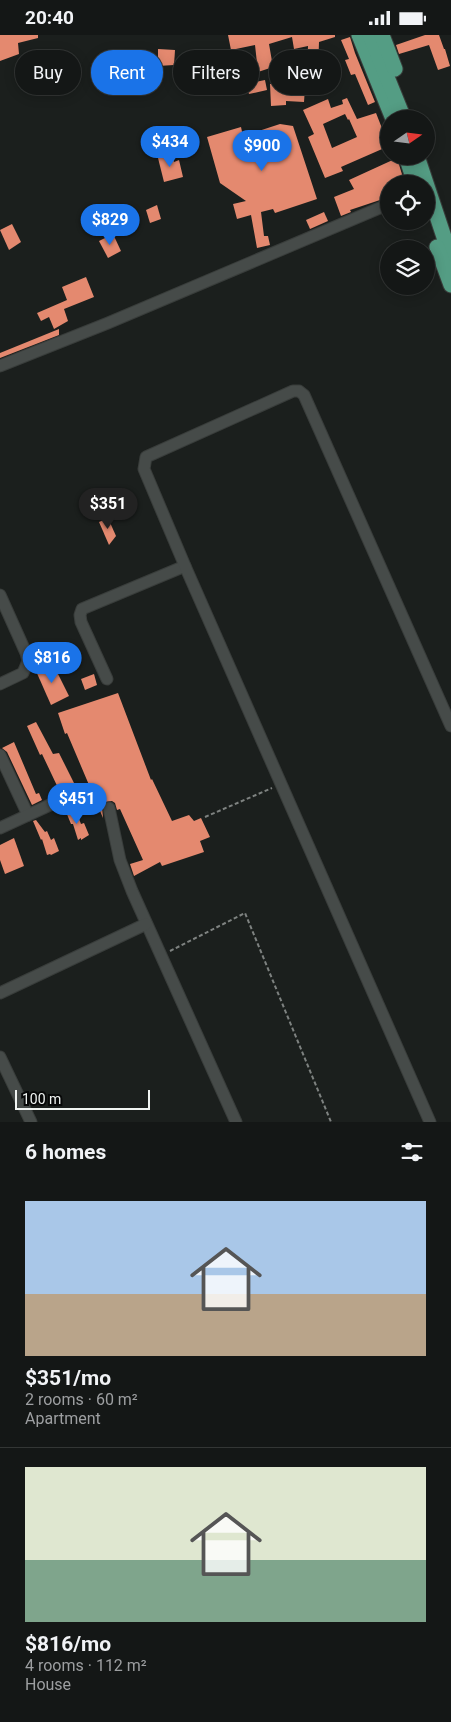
<!DOCTYPE html>
<html lang="en">
<head>
<meta charset="utf-8">
<style>
	:root { --surface:#141716; --page:#212423; --text:#f1f3f6; --muted:#9d9fa1; --line:#333635; --accent:#1a73e8 }
	body { margin:0; font-family:Roboto,sans-serif; background:var(--page); color:var(--text); height:100vh; display:flex; flex-direction:column; font-size:19px; white-space:nowrap }
	* { box-sizing:border-box; margin:0 }
	p { font-size:16px; color:var(--muted) }
	.icon { flex:none; width:28px; height:28px; fill:none; stroke:currentColor; stroke-width:2; stroke-linecap:round; stroke-linejoin:round }
	.map { position:relative; height:1087px; overflow:hidden }
	.side { display:flex; flex-direction:column; background:var(--surface); flex:1 }
	.side>* { flex:none }
	.hud { position:absolute; left:15px; top:15px; width:421px; height:45px; display:flex; gap:10px }
	.needle { width:32px; rotate:76deg }
	.fabs { position:absolute; left:380px; top:75px; display:grid; gap:10px }
	.fabs a { display:grid; place-items:center; width:55px; height:55px; border-radius:50%; background:var(--surface); box-shadow:0 2px 12px #0003,0 0 0 1px var(--line); font-size:25px }
	.scale { position:absolute; left:15px; bottom:12px; width:135px; box-sizing:border-box; padding-left:5px; border:2px solid #f0f4f2; border-top:0; font-size:14px; line-height:18px; white-space:nowrap; color:#f0f4f2; -webkit-text-stroke:4px #070808; paint-order:stroke }
	.price { position:absolute; translate:-50% -42px; padding:0 11px; border-radius:18px; background:var(--accent); color:#fff; font-size:16px; line-height:32px; filter:drop-shadow(0 1px 2px #0008) }
	.price::after { content:''; position:absolute; left:50%; top:30px; width:15px; height:11px; margin-left:-8px; background:inherit; clip-path:polygon(0 0,100% 0,50% 100%) }
	.price.on { background:#222; color:#fff }
	ul { padding:0; list-style:none }
	li { display:grid; align-content:center; gap:10px; height:265px; padding:0 25px }
	li+li { border-top:1px solid var(--line) }
	li span { display:grid; place-items:center; height:155px; border-radius:0px; color:#555 }
	li>.icon { margin-inline-start:auto }
	span .icon { width:90px; height:90px; fill:#fffc; stroke-width:1 }
	li b { font-size:21px }
	h2 { display:flex; justify-content:space-between; align-items:center; height:60px; padding:0 25px; font-size:21px }
	.chip { padding:0 18px; border-radius:22px; background:var(--surface); box-shadow:0 2px 12px #0003,0 0 0 1px var(--line); font-size:18px; line-height:45px }
	.chip.on { background:var(--accent); color:#fff }
	.status { display:flex; justify-content:space-between; align-items:center; height:35px; padding:0 25px; background:var(--surface); direction:ltr }
	.status svg { height:14px; fill:currentColor }
	.map>svg:first-child { display:block }
</style>
</head>
<body>
<div class="status"><b>20:40</b><svg viewBox="0 0 49 12"><path d="M0 12V9h3v3zM5 12V6h3v6zM10 12V3h3v9zM15 12V0h3v12zM26 1h20v11H26zM47 4h2v5h-2z"/></svg></div>
<div class="map">
<svg width="451" height="1087" viewBox="0 0 451 1087">
	<rect width="100%" height="100%" fill="#1b1f1d"/>
	<g fill="#e4896f" fill-rule="evenodd">
		<polygon points="0,0 38,0 38,3 18,8 19,19 0,26"/>
		<polygon points="228,0 335,0 335,2 319,7 318,36 333,34 336,53 322,55 305,53 304,67 286,66 286,70 271,71 270,49 293,47 293,45 302,43 300,34 307,35 308,11 294,14 292,2 269,9 273,32 258,37 255,10 231,15"/>
		<polygon points="425,0 439,0 444,14 445,14 450,31 438,35 429,10 399,19 396,10"/>
		<polygon points="350,2 355,18 375,67 368,70 355,39 351,40 345,25 349,24 341,5"/>
		<polygon points="158,14 175,15 174,30 158,31"/>
		<polygon points="265,45 267,55 249,59 246,49"/>
		<path d="M347 63 357 84 376 78 389 111 341 132 343 136 325 143 308 102 314 99 303 75 328 64 331 73 343 69 342 65ZM345 79 348 85 349 84 357 102 332 113 323 89Z"/>
		<polygon points="280,89 293,91 317,164 275,178 273,174 261,177 264,201 268,201 270,210 257,213 251,180 237,184 233,169 246,166 220,148 207,102 241,92 243,101"/>
		<polygon points="172,119 174,127 179,125 183,142 164,147 158,123"/>
		<polygon points="397,123 405,149 389,149 389,162 350,175 351,177 341,181 334,162 354,154 349,145"/>
		<polygon points="157,170 161,184 150,188 146,175"/>
		<polygon points="324,177 328,186 310,194 306,185"/>
		<polygon points="12,189 21,207 9,215 0,195"/>
		<polygon points="113,199 121,216 108,223 99,206"/>
		<polygon points="86,242 94,262 64,274 68,286 54,294 49,282 41,286 37,278 67,265 62,252"/>
		<polygon points="59,294 59,300 0,323 0,318"/>
		<polygon points="108,483 116,501 109,510 99,487"/>
		<polygon points="53,629 69,661 51,670 36,636"/>
		<polygon points="94,639 97,650 85,655 81,644"/>
		<polygon points="118,658 151,745 152,744 172,786 189,780 194,786 201,783 210,802 200,806 204,817 162,831 160,827 134,841 130,829 143,825 120,774 117,775 115,768 112,766 104,767 102,771 103,783 67,698 65,699 58,678"/>
		<polygon points="36,687 53,719 59,718 75,750 60,757 42,719 40,720 27,691"/>
		<polygon points="14,707 36,759 39,758 42,765 32,770 7,717 2,713"/>
		<polygon points="67,770 75,782 78,781 81,789 84,788 89,800 81,805 81,803 78,805 73,789 71,789 64,772"/>
		<polygon points="36,785 45,797 47,796 51,805 54,803 59,816 51,820 50,819 47,820 42,804 41,805 33,786"/>
		<polygon points="14,803 24,831 5,839 0,825 0,810"/>
	</g>
	<g fill="none" stroke-linecap="round" stroke-linejoin="round">
		<g stroke="#393d3b" stroke-width="13">
			<g id="minor">
				<polyline points="0,331 108,288 389,169"/>
				<polyline points="0,560 26,618 28,626 23,638 0,649"/>
				<polyline points="107,644 81,587 80,580 82,574 185,531"/>
				<polyline points="0,720 28,780"/>
				<polyline points="109,773 120,825 132,856 236,1087"/>
				<polyline points="0,793 78,757"/>
				<polyline points="0,958 146,889"/>
				<polyline points="0,1022 31,1087"/>
				<polyline points="430,1087 185,531 144,434 146,422 293,356 299,356 304,360 451,691"/>
			</g>
		</g>
		<g stroke="#393d3b" stroke-width="17">
			<g id="major">
				<polyline points="359,0 393,84"/>
				<polyline points="370,0 404,84"/>
				<polyline points="382,0 395,34"/>
				<polyline points="406,121 415,149"/>
				<polyline points="417,121 451,223"/>
				<polyline points="437,212 451,250"/>
			</g>
		</g>
		<g stroke="#7e8280" stroke-width="2" stroke-dasharray="4 2.5" stroke-linecap="butt">
			<polyline points="205,782 272,753"/>
			<polyline points="170,916 245,878 331,1087"/>
		</g>
		<use href="#minor" stroke="#464b49" stroke-width="11"/>
		<use href="#major" stroke="#549d84" stroke-width="15"/>
	</g>
</svg>
<div class="fabs">
<a><svg class="needle" viewBox="-14 -14 28 28"><path d="M0-13l5 13h-10z" fill="#e53935"/><path d="M0 13l5-13h-10z" fill="#9d9fa1"/></svg></a>
<a><svg class="icon" aria-label="locate" viewBox="0 0 24 24"><circle cx="12" cy="12" r="6"/><path d="M12 2v4M12 18v4M2 12h4M18 12h4"/></svg></a>
<a><svg class="icon" aria-label="layers" viewBox="0 0 24 24"><path d="M12 4l9 5-9 5-9-5zM3 14l9 5 9-5"/></svg></a>
</div>
<div class="scale">100 m</div>
<b class="price" style="left:170px;top:133px">$434</b>
<b class="price" style="left:262px;top:137px">$900</b>
<b class="price" style="left:110px;top:211px">$829</b>
<b class="price on" style="left:108px;top:495px">$351</b>
<b class="price" style="left:52px;top:649px">$816</b>
<b class="price" style="left:77px;top:790px">$451</b>
<div class="hud">
<a class="chip">Buy</a>
<a class="chip on">Rent</a>
<a class="chip">Filters</a>
<a class="chip">New</a>
</div>
</div>
<section class="side">
<h2>6 homes<svg class="icon" aria-label="filters" viewBox="0 0 24 24"><path d="M4 7h16M4 17h16"/><circle cx="9" cy="7" r="2"/><circle cx="15" cy="17" r="2"/></svg></h2>
<ul>
<li><span style="background:linear-gradient(#a9c7e8 60%,#b9a48a 0)"><svg class="icon" aria-label="home" viewBox="0 0 24 24"><path d="M3 11l9-7 9 7M6 9v11h12V9"/></svg></span><div><b>$351/mo</b><p>2 rooms · 60 m²</p><p>Apartment</p></div></li>
<li><span style="background:linear-gradient(#dfe7d0 60%,#7fa58c 0)"><svg class="icon" aria-label="home" viewBox="0 0 24 24"><path d="M3 11l9-7 9 7M6 9v11h12V9"/></svg></span><div><b>$816/mo</b><p>4 rooms · 112 m²</p><p>House</p></div></li>
</ul>
</section>
</body>
</html>
